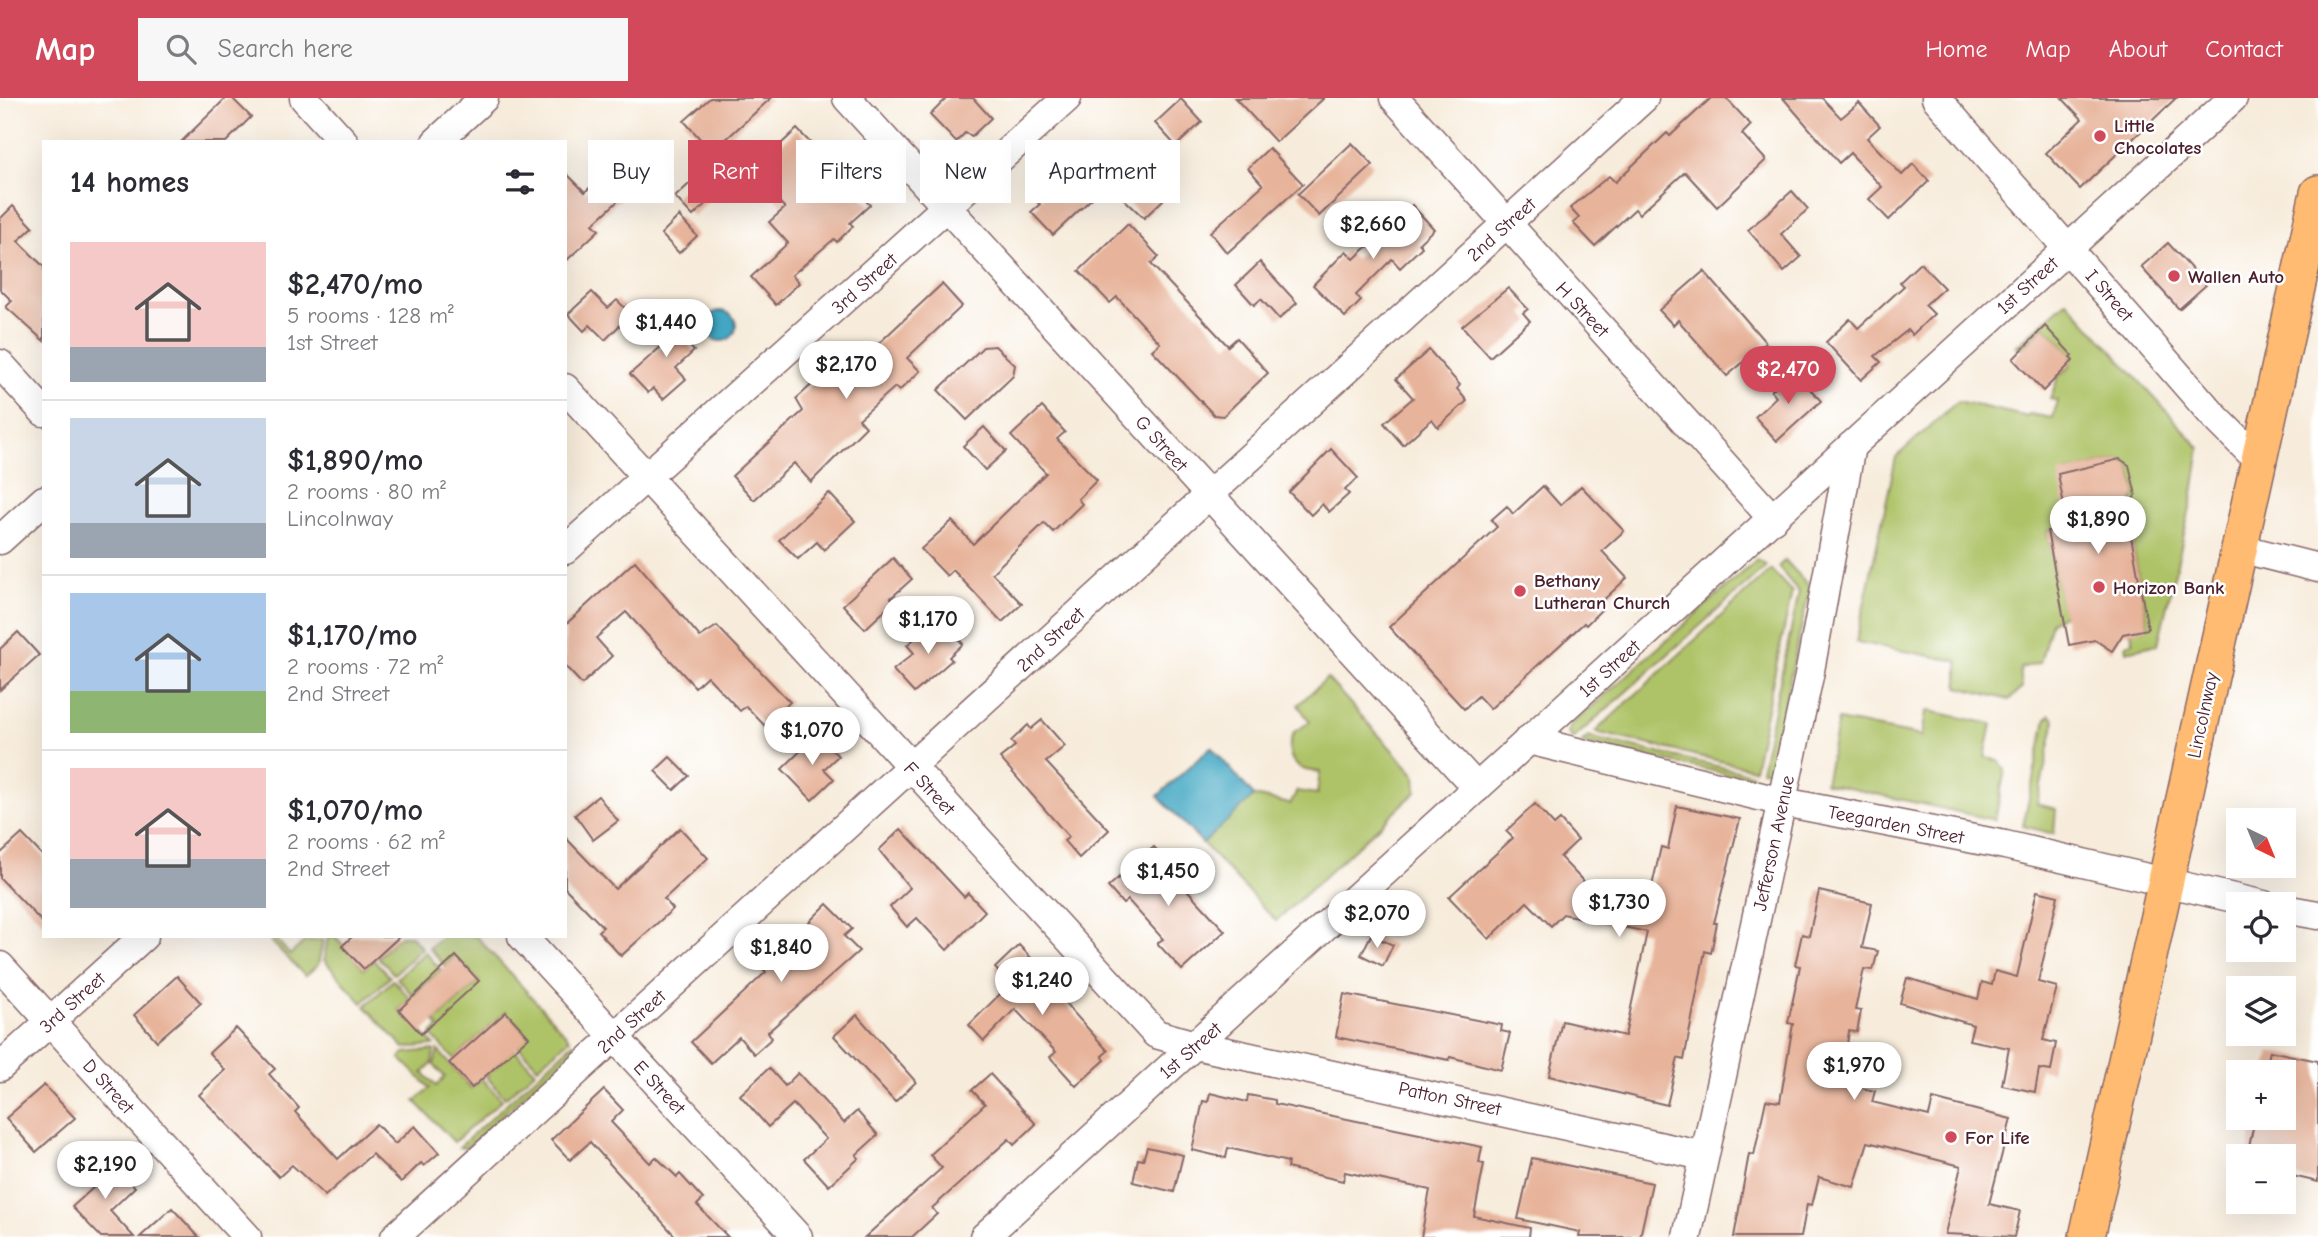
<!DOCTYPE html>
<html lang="en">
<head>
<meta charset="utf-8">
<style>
	:root { --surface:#fff; --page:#f7f7f7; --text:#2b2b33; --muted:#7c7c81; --line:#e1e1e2; --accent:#d1495b }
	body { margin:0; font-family:"Comic Neue",sans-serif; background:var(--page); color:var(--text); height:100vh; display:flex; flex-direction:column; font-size:26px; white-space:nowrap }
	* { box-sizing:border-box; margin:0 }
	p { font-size:23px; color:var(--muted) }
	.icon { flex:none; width:38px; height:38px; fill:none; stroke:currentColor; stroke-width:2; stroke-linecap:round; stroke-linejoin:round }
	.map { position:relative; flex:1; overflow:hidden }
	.panel { position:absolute; left:42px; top:42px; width:525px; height:798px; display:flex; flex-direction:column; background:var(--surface); border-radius:0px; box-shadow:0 7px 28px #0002 }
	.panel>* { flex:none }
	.guide { position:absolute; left:588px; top:42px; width:665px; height:63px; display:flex; gap:14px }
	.needle { width:46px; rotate:137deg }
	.fabs { position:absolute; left:2226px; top:710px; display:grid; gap:14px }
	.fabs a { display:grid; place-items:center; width:70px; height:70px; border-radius:0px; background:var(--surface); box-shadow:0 7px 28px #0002; font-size:35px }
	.price { position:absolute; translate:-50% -60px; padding:0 16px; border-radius:24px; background:#fff; color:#222; font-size:23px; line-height:46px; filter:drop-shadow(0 2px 4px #0008) }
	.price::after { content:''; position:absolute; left:50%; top:42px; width:21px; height:16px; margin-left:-10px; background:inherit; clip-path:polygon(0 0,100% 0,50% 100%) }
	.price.active { background:var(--accent); color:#fff }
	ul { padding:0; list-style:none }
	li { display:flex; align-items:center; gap:21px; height:175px; padding:0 28px }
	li+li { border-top:2px solid var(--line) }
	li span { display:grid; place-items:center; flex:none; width:196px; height:140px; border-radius:0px; color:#555 }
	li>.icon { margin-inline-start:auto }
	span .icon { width:84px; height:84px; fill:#fffc; stroke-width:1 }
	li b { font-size:30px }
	h2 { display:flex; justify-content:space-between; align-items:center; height:84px; padding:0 28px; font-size:30px }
	.chip { padding:0 24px; border-radius:0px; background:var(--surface); box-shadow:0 7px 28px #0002; font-size:24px; line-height:63px }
	.chip.active { background:var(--accent); color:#fff }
	header { display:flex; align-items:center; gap:42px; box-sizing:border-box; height:98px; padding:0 35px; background:var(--accent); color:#fff }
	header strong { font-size:33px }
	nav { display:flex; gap:38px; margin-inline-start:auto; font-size:24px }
	.search { width:490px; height:63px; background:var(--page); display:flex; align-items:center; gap:18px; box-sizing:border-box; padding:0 24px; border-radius:0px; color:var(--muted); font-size:26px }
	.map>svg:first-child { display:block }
</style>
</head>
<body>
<header>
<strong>Map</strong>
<div class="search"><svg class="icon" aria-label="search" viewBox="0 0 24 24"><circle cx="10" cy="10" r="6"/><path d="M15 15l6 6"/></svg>Search here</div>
<nav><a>Home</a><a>Map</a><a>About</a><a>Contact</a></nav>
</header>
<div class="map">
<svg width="2318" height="1139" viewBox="0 0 2318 1139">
	<rect width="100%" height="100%" fill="#fff"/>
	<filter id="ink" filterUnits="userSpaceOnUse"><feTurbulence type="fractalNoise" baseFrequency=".0143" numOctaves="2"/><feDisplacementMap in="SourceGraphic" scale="14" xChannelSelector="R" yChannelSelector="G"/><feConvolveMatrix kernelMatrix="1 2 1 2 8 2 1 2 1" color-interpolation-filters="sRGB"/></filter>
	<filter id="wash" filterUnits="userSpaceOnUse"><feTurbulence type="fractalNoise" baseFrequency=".00686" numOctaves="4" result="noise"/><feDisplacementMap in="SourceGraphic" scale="28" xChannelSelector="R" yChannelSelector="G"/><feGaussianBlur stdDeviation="1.57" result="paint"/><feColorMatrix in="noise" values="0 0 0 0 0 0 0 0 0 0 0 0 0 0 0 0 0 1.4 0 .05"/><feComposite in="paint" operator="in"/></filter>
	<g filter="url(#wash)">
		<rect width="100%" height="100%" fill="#f7ecdb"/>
		<g fill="#aec367" stroke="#7c7149" stroke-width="2">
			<polygon points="2067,203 2200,350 2192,402 2158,546 2127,553 2126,546 2133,544 2131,534 2148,530 2127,416 2136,396 2129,367 2120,361 2064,375 2068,429 2047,433 2064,516 2051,524 2040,565 2020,570 2022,590 2009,602 1958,589 1958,563 1856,544 1896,359 1958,303 2028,319 2029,316 2053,320 2057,303 2050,301 2058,279 2070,269 2072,257 2045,228 2021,250 2016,248"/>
			<polygon points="1757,462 1767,468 1573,641 1568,635 1570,628"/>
			<polygon points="1785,462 1810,489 1770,673 1761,672 1799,494 1778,469"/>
			<polygon points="1771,472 1792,494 1754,671 1595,634"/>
			<path d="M1327 580 1415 677 1416 694 1276 823 1158 698 1211 649 1254 698 1290 706 1297 693 1317 696 1320 673C1294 675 1283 657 1294 634L1310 624 1298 607Z"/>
			<polygon points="1929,613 1992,626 1985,659 1999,663 2005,672 1995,722 1825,685 1838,622 1922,638 1926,614"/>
			<polygon points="2050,617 2055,622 2037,706 2056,711 2054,736 2023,728 2046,621"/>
			<polygon points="1588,639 1752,676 1752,678 1750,681 1582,645"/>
			<polygon points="266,838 281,838 277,842 290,857 304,844 323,842 318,867 305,878"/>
			<polygon points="328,838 335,838 364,871 374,862 390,879 362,905 324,862"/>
			<polygon points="400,838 411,838 422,850 394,876 378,859"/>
			<polygon points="442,838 476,838 570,941 538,969 518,948 528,938 506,914 454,961 431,937 439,929 435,924 479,883 455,859 445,868 429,850"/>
			<polygon points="425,854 441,872 413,897 397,880"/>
			<polygon points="393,882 411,901 399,912 434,947 404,950 365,908"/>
			<polygon points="573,945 577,949 466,1050 459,1049"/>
			<polygon points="514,951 535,973 505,1000 486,978"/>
			<polygon points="434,952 432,966 423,975 436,988 445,979 434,967 438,952 471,990 482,981 502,1002 454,1044 415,1003 430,990 400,960 404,955"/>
		</g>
		<g fill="#43a7c3" stroke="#466377" stroke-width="2">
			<circle cx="721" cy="228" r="15"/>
			<polygon points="1211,649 1254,698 1203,745 1158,698"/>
		</g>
		<g id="blocks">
			<g fill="#e7b39a">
				<polygon points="226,0 232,0 251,19 226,44 181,44"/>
				<polygon points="710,0 771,0 712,54 684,23"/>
				<polygon points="947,0 973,0 991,20 972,38 965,35 956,44 930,17"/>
				<polygon points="1235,0 1324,0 1276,44"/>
				<polygon points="1711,0 1726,0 1751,27 1742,36 1766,62 1717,109 1685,74 1639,116 1635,111 1595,148 1573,125 1579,120 1570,110 1609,78 1615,84 1667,35 1670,38"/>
				<polygon points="1783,0 1822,0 1841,20 1859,5 1880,28 1867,40 1902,77 1913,66 1929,83 1889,122 1869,101 1882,89 1850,55 1839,65"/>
				<polygon points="2062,0 2176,0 2080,91 2046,55 2082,21"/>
				<polygon points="1181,1 1202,24 1176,48 1155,25"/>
				<polygon points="797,31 870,107 850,125 853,128 837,144 834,141 792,177 799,185 776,207 751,179 788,145 769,124 785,110 755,78 769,65 765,61"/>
				<polygon points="1352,45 1373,67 1319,118 1298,96"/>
				<polygon points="1269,50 1303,86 1227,155 1210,134 1263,87 1248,70"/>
				<polygon points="624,59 643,80 593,126 599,132 565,164 565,74 585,94"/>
				<polygon points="1087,66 1106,87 1053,137 1031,114 1040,106 1037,104 1065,77 1074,78"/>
				<polygon points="700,76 718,94 693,118 675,99"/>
				<polygon points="1143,81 1163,102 1144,120 1123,100"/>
				<polygon points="1792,93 1808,111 1781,136 1801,159 1784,174 1748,132"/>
				<polygon points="1412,107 1434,131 1419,145 1422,149 1400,170 1392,161 1356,197 1361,203 1345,219 1313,187 1346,153 1354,161"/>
				<polygon points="13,108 33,129 18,143 44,169 44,243 6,209 12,203 0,191 0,121"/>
				<polygon points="679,118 697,138 679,155 661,136"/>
				<polygon points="1128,126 1159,159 1151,166 1200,218 1228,248 1237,240 1268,275 1223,318 1214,317 1152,252 1160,245 1117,199 1110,205 1079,173"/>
				<polygon points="2168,145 2206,187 2179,211 2141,169"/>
				<polygon points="1260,164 1297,205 1279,221 1261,201 1254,207 1236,187"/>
				<polygon points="1920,165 1944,190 1925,207 1934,216 1912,237 1908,232 1875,258 1881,264 1861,282 1826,244 1850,221 1858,230 1904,188 1900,184"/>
				<polygon points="1704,173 1766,245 1727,278 1678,222 1673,227 1659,212"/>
				<polygon points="942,186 962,208 907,260 920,273 899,293 895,289 859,321 866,329 811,384 794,365 754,402 732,378 803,313 796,301 819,280 825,287 828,285 860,257 863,260"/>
				<polygon points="1508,190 1528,211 1523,215 1530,223 1490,259 1462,228"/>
				<polygon points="592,194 608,210 617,202 631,216 605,242 590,227 584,233 568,216"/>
				<polygon points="671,215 695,241 689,247 694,253 676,270 686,281 663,301 653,290 648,295 630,276 663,247 651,234"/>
				<polygon points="2045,228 2072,257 2070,259 2073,263 2043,293 2013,261"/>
				<polygon points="995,248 1015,267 1013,278 967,322 938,292 983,249"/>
				<polygon points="1429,252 1460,287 1457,291 1467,303 1438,329 1432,321 1403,347 1384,325 1413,300 1396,281"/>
				<polygon points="1793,272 1821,303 1777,343 1755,319 1776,299 1771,293"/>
				<polygon points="1042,309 1065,334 1057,341 1097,382 1078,401 1082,406 1053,434 1044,425 992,475 1022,506 1002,524 953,472 947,478 921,451 952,423 973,446 1046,375 1011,338"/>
				<polygon points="984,329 1006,353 985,372 963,348"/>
				<polygon points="1331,351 1358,380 1345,392 1349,396 1329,414 1322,406 1311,417 1289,394"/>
				<polygon points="2120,361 2129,367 2136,397 2126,411 2148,531 2123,536 2112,553 2095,542 2069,547 2047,433 2068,429 2058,376"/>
				<polygon points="1543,388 1560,407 1581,388 1624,433 1602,453 1627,480 1598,507 1602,511 1586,527 1584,525 1490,611 1478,598 1464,611 1389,529 1497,429 1491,422 1507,408 1513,416"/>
				<polygon points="829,395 855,423 824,452 817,444 798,461 779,442"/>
				<polygon points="893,460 912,481 891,500 894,504 865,531 843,507"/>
				<polygon points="635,463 700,539 717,528 790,604 765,628 746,608 740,613 707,578 695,589 626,514 596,540 612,558 582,586 565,568 565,527"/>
				<polygon points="942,523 963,546 949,559 952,562 914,595 893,572 914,555 907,547 926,531 929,534"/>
				<polygon points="18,534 39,557 0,592 0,551"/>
				<polygon points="1042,622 1065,648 1046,664 1109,732 1079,760 1064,743 1069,739 1000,660 1015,648 1011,643 1028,627 1031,631"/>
				<polygon points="818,636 838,658 824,671 834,681 812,702 782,671"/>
				<polygon points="670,659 689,678 674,692 655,673"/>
				<polygon points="598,698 618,723 593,742 575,717"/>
				<polygon points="1535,706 1554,727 1560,722 1578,742 1560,759 1587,787 1649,801 1661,749 1668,751 1677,708 1740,721 1714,825 1717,825 1711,855 1705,853 1684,962 1678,960 1667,1007 1549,978 1562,923 1625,938 1647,834 1563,816 1551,828 1527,804 1489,841 1449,799 1513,740 1506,733"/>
				<polygon points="680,730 708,760 664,801 673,811 621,858 598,833 603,829 565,790 565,739 615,791"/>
				<polygon points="901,731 964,799 968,795 985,813 947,852 917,820 907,829 890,809 910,790 879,752"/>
				<polygon points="22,736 44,759 44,826 0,780 0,756"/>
				<polygon points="1154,749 1180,778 1177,781 1225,833 1182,872 1157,845 1163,841 1128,802 1123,806 1108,789"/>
				<polygon points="1819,793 1872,805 1862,850 1878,853 1873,872 1864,871 1855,912 1861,913 1857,934 1849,933 1841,986 1875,993 1872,1004 1929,1018 1933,1001 2011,1021 1989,1106 2020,1113 2014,1139 1945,1136 1961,1068 1868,1044 1854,1089 1819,1079 1812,1107 1807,1106 1801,1139 1734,1139 1749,1056 1754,1057 1766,1002 1780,1004 1793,926 1788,925 1800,868 1795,867 1802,836 1809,838"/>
				<polygon points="2037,793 2058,798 2038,884 2057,889 2043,942 2056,945 2051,973 2039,971 2035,994 2002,987 2009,950 1969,942 1973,927 1900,905 1907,880 1978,901 1982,884 1992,887 1995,873 2017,879"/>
				<polygon points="827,806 852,831 844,838 859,853 768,934 772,940 754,956 739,939 711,965 691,944 766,874 754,861 784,835 791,842"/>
				<polygon points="1371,837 1393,847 1383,868 1361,857"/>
				<polygon points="353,838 400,838 364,871 342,848"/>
				<polygon points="1019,847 1035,864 1031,867 1108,953 1102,958 1105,962 1076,988 1050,959 1056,954 1015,911 984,943 969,927 1010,886 995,870"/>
				<polygon points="456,858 479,883 421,936 399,912"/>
				<polygon points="177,878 201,905 157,943 134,917"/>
				<polygon points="1344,896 1502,927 1501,933 1510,935 1501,972 1450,959 1449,962 1336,939"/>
				<polygon points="506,914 529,939 472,990 449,965"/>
				<polygon points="857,917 916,984 895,1004 834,938"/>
				<polygon points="236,930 275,971 269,976 299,1010 295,1014 338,1061 376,1026 395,1046 415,1028 439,1055 424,1068 421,1065 401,1084 372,1056 325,1098 292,1067 279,1079 199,997 225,972 209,955"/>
				<polygon points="2270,953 2318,963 2318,1084 2284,1076 2284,1059 2247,1059 2255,1020 2284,1020 2284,975 2265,975"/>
				<polygon points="769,970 785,988 798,975 844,1025 857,1013 878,1037 856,1057 859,1060 829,1088 804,1061 826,1041 793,1006 768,1029 740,997"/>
				<polygon points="990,976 1036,1026 1014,1047 1009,1041 932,1110 937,1116 912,1139 865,1139 942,1070 930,1057 985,1006 972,992"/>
				<polygon points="44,987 75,1020 36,1054 6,1020"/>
				<polygon points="604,992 623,1012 611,1024 650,1065 656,1059 677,1079 680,1076 703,1101 697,1107 728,1139 676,1139 590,1044 570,1062 551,1042"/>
				<polygon points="1210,995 1247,1004 1248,997 1275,1002 1275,1006 1482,1049 1479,1065 1484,1066 1474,1118 1530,1130 1529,1139 1421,1139 1430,1092 1345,1074 1343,1083 1287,1070 1288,1064 1228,1050 1226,1060 1192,1052 1203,1003 1208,1004"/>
				<polygon points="1147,1049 1183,1057 1174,1094 1133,1084 1138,1061 1143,1062"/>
				<polygon points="1532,1060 1652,1085 1640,1139 1579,1139 1580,1134 1518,1121"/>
				<polygon points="110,1061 135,1089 110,1113 134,1139 101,1139 72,1109 93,1090 86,1083"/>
				<polygon points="172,1110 199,1139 140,1139"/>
			</g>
		</g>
	</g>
	<g filter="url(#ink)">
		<use href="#blocks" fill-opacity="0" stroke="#876769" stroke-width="2"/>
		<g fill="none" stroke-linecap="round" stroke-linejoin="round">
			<g stroke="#876769" stroke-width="31">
				<g id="minor">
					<polyline points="304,0 344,44"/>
					<polyline points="847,0 1477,690"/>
					<polyline points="1394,0 1773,421"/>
					<polyline points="1936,0 2212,316 2258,362"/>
					<polyline points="436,44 484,0"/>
					<polyline points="0,266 44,314"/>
					<polyline points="565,290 1156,936 1195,947 1704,1058"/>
					<polyline points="0,442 44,402"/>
					<polyline points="2239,450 2318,470"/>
					<polyline points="565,452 1067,0"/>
					<polyline points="1528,642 1783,704 2005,747 2264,807"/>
					<polyline points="2284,811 2318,817"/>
					<polyline points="522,838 798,1139"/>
					<polyline points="0,868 247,1139"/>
					<polyline points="0,969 144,838"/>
					<polyline points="395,1139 1644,0"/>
					<polyline points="984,1139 2233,0"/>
					<polyline points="1687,1139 1809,578 1851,348"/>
				</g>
			</g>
			<g stroke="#876769" stroke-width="38">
				<polyline id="major" points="2087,1139 2318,95"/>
			</g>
			<use href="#minor" stroke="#fff" stroke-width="28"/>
			<use href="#major" stroke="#ffbb71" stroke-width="35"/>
		</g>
	</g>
	<g fill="#d1495b" stroke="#fff" stroke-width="2.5">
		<circle cx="2100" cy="38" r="7"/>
		<circle cx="2174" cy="178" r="7"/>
		<circle cx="2099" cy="489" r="7"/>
		<circle cx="1520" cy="493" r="7"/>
		<circle cx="1951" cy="1039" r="7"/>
	</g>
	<g text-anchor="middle" stroke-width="5" stroke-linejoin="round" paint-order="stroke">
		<g font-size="19" font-weight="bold" fill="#4a1f2b" stroke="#fff" text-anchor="start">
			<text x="2114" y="34">Little<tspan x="2114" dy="22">Chocolates</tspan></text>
			<text x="2188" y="185">Wallen Auto</text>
			<text x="1534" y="489">Bethany<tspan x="1534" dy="22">Lutheran Church</tspan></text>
			<text x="2113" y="496">Horizon Bank</text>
			<text x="1965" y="1046">For Life</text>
		</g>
		<g font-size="19" fill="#4a1f2b" stroke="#fff">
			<text transform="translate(1501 131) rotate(-42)" y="7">2nd Street</text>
			<text transform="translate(864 185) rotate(-42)" y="7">3rd Street</text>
			<text transform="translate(2027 187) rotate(-42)" y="7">1st Street</text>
			<text transform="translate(2110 197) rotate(49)" y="7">I Street</text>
			<text transform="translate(1583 211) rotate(47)" y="7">H Street</text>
			<text transform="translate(1162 345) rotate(48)" y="7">G Street</text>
			<text transform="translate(1050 541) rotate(-43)" y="7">2nd Street</text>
			<text transform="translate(1609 570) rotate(-42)" y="7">1st Street</text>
			<text transform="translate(2202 617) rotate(-78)" y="7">Lincolnway</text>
			<text transform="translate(930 690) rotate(47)" y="7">F Street</text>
			<text transform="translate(1896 726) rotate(11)" y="7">Teegarden Street</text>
			<text transform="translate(1773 745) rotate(-78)" y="7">Jefferson Avenue</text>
			<text transform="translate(72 904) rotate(-42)" y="7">3rd Street</text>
			<text transform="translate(631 923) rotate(-42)" y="7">2nd Street</text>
			<text transform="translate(1190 952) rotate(-41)" y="7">1st Street</text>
			<text transform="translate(109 988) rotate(48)" y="7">D Street</text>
			<text transform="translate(660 989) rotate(47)" y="7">E Street</text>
			<text transform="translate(1450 1000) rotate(12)" y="7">Patton Street</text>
		</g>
	</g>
</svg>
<div class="fabs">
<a><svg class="needle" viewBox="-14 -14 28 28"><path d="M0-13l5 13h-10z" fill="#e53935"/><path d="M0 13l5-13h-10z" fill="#7c7c81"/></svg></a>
<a><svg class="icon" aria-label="locate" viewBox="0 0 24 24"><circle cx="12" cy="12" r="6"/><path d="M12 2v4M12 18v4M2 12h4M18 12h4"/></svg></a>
<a><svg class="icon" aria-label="layers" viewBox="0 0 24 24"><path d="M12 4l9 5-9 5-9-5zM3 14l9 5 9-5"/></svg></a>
<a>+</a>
<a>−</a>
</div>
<b class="price" style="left:1373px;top:163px">$2,660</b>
<b class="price" style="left:666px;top:261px">$1,440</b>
<b class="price" style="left:846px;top:303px">$2,170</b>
<b class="price active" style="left:1788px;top:308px">$2,470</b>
<b class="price" style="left:2098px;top:458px">$1,890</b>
<b class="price" style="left:928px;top:558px">$1,170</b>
<b class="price" style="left:812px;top:669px">$1,070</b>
<b class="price" style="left:1168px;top:810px">$1,450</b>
<b class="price" style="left:1619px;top:841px">$1,730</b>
<b class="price" style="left:1377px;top:852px">$2,070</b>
<b class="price" style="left:781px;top:886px">$1,840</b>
<b class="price" style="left:1042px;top:919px">$1,240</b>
<b class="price" style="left:1854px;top:1004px">$1,970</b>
<b class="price" style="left:105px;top:1103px">$2,190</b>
<div class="guide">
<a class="chip">Buy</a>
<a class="chip active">Rent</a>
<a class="chip">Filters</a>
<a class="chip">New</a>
<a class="chip">Apartment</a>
</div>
<section class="panel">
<h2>14 homes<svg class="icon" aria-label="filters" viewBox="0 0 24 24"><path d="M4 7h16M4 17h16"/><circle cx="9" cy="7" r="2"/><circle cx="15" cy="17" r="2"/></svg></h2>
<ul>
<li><span style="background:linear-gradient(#f6c9c9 75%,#9aa5b1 0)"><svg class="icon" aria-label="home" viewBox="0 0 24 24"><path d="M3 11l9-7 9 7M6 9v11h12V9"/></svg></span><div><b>$2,470/mo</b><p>5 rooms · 128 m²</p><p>1st Street</p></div></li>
<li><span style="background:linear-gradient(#c9d6e8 75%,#9aa5b1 0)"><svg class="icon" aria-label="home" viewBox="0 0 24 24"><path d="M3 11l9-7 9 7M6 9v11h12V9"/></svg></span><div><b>$1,890/mo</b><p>2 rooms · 80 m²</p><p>Lincolnway</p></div></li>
<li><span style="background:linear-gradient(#a9c7e8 70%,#8fb573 0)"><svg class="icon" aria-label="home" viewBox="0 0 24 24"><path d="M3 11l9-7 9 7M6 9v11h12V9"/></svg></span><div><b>$1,170/mo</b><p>2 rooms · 72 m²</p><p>2nd Street</p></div></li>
<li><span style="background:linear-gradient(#f6c9c9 65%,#9aa5b1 0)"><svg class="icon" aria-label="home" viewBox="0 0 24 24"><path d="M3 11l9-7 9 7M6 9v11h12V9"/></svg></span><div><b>$1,070/mo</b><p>2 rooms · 62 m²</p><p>2nd Street</p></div></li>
</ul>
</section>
</div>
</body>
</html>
